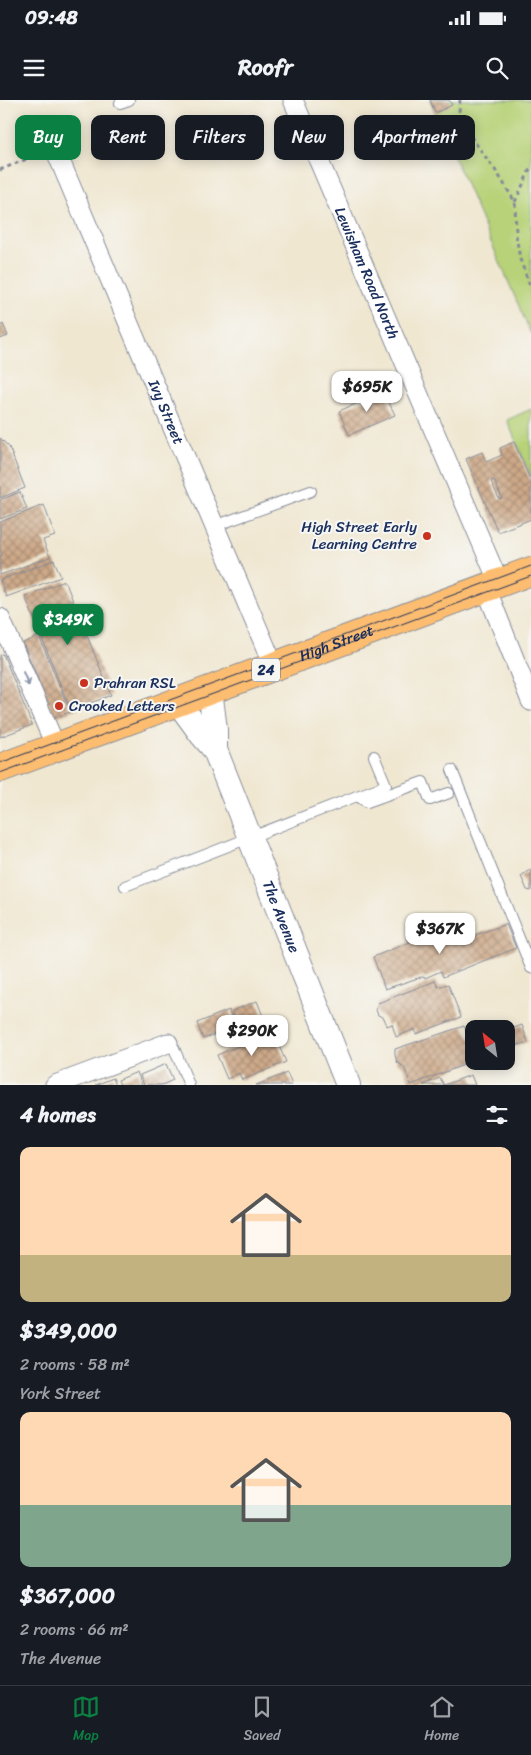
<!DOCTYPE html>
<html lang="en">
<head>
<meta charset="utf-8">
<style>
	:root { --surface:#171b24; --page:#20242c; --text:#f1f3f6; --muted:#9ea1a6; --line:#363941; --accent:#0b8043 }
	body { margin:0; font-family:Sriracha,sans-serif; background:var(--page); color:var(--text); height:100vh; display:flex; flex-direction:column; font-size:19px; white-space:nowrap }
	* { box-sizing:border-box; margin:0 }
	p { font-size:16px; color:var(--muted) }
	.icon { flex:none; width:28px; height:28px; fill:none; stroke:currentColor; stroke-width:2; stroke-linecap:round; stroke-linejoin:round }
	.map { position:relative; height:985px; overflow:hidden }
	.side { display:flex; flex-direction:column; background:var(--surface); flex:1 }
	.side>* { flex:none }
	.banner { position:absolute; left:15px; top:15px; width:501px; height:45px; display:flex; gap:10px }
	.needle { width:32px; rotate:330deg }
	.fabs { position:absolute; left:465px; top:920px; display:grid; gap:10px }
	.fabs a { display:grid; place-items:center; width:50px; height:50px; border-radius:10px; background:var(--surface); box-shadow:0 2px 12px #0003; font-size:25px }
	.price { position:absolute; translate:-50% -42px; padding:0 11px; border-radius:10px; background:#fff; color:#222; font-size:16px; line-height:32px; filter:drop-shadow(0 1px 2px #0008) }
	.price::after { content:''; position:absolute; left:50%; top:30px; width:15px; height:11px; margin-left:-8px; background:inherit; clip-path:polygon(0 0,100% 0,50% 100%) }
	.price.active { background:var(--accent); color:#fff }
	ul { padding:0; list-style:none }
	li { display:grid; align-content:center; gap:10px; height:265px; padding:0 20px }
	li span { display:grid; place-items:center; height:155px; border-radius:10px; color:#555 }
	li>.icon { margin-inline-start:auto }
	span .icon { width:90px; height:90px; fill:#fffc; stroke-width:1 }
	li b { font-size:21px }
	h2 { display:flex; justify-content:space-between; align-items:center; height:60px; padding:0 20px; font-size:21px }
	.tag { padding:0 18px; border-radius:10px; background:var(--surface); box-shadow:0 2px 12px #0003; font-size:18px; line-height:45px }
	.tag.active { background:var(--accent); color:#fff }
	.status { display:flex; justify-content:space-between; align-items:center; height:35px; padding:0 25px; background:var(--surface); direction:ltr }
	.status svg { height:14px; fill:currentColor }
	header { display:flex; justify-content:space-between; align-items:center; height:65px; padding:0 20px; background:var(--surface); font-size:22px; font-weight:800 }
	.tabs { display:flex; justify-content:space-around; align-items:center; height:70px; border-top:1px solid var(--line); background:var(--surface); font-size:14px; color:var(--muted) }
	.tabs a { display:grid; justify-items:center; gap:2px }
	.tabs .active { color:var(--accent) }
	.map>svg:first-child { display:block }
</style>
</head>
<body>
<div class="status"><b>09:48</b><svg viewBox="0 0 49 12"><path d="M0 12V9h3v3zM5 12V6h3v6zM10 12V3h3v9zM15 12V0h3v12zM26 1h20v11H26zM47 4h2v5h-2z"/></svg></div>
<header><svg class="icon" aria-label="menu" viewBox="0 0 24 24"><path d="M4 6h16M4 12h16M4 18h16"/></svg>Roofr<svg class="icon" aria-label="search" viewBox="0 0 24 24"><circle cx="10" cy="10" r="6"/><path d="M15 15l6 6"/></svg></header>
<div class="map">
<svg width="531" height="985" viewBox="0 0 531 985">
	<defs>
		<pattern id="building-cross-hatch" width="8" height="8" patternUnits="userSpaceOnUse" patternTransform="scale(1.25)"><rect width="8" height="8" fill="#cea988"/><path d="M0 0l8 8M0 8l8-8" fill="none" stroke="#a68a72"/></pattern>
	</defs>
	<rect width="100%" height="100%" fill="#f6f6f2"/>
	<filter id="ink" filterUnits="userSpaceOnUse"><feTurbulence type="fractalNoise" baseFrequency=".02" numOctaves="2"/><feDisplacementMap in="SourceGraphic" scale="10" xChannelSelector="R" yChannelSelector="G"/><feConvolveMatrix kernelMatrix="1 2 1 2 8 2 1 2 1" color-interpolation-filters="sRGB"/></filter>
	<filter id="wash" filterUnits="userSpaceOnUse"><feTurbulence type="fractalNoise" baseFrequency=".0096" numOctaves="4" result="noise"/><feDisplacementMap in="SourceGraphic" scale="20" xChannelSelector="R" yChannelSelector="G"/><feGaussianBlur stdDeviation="1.12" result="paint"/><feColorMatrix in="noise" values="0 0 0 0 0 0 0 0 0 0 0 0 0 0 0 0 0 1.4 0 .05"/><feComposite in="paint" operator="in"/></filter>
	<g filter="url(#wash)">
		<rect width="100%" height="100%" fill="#f0e7d1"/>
		<g fill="#b7d278" stroke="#69806b">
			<polygon points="430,0 531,0 531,234 435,13"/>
			<polygon points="531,309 531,377 507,320"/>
		</g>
		<g id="blocks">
			<g fill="url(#building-cross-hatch)" fill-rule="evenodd">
				<polygon points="430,0 449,0 452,5 435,13"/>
				<polygon points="3,224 8,236 0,239 0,226"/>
				<polygon points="384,292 395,315 349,335 339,311"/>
				<polygon points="0,338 9,347 25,388 0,398"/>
				<path d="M514 342 531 382V419L498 432 466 359 482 352 486 362 502 355 500 348ZM494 380 502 398 499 399 491 381Z"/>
				<polygon points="20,392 27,409 0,419 0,400"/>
				<polygon points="44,405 55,436 43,440 50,457 0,475 0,456 2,456 0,450 0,422"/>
				<polygon points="54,460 61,477 6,497 0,480"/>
				<polygon points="65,481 111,595 71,611 25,496"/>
				<polygon points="39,536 70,612 54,618 23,543"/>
				<polygon points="3,554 32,625 0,637 0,555"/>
				<polygon points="531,769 531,791 527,790 521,776"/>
				<polygon points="506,824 516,848 443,877 441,871 425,878 424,876 385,889 373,857 410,842 408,839 444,825 448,838 452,837 455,842"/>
				<polygon points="435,881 438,887 448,884 461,917 416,934 415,929 396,937 392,924 387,926 384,918 378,915 376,910 378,903"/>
				<polygon points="257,901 268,929 242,939 232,911"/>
				<polygon points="229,910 240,940 228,944 223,931 203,939 197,923"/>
				<polygon points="522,925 528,942 506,949 506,931"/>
				<polygon points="464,926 470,939 474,938 474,961 411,985 404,967 397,962 395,955 395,949"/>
				<polygon points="273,932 286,962 242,980 239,973 227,979 217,955"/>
				<polygon points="166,964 173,980 162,985 144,985 140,975"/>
				<polygon points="137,972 142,985 120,985 118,980"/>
				<polygon points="287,973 292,985 256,985"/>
				<polygon points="471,975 475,985 444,985"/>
				<polygon points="113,978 116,985 96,985"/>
				<polygon points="440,978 444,985 423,985"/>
			</g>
		</g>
	</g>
	<g filter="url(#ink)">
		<use href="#blocks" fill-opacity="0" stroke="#868b98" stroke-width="1"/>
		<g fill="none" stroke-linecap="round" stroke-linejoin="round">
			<g stroke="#868b98" stroke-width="12">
				<g id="service">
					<polyline points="120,3 129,0"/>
					<polyline points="215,426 311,391"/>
					<polyline points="452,670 531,868"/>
					<polyline points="357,696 386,685 374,656"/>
					<polyline points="125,786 357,696 367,702 423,682 430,700 449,693"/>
					<polyline points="168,943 174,948 189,985"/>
				</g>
			</g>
			<g stroke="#868b98" stroke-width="21">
				<g id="minor">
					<path id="s1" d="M293 0 499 483"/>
					<path id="s2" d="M58 56 274 567"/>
					<polyline points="486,488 531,601"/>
					<polyline points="0,518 56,647"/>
					<polyline points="55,985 168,943"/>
				</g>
			</g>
			<g stroke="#868b98" stroke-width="26">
				<g id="tertiary">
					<polyline points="210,590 215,630 215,650"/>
					<path id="s3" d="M178 602 202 635 215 650 348 985"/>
				</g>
			</g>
			<g stroke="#868b98" stroke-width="30">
				<g id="primary">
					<path id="s4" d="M0 668 531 471"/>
				</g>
			</g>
			<g stroke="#868b98" stroke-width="3" stroke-dasharray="4 4" stroke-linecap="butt">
				<polyline points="460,0 459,12 461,23 498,74 515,102 516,135 520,159 531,189"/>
				<polyline points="0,70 41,53"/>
				<polyline points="515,102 531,67"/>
			</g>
			<use href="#service" stroke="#fff" stroke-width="10"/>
			<use href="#minor" stroke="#fff" stroke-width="19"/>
			<use href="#tertiary" stroke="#fff" stroke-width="24"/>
			<use href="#primary" stroke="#fdbd6f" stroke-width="28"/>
			<g stroke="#1b2f5e" stroke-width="1">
				<polyline points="0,663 531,466"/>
				<polyline points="0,673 531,476"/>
			</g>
		</g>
		<defs><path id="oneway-shaft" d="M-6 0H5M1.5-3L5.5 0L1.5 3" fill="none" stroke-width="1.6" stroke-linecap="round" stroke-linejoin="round" transform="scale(1.25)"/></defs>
		<use stroke="#8d97ae" href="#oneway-shaft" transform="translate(26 579) rotate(67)"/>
	</g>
	<g fill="#c8321e" stroke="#f6f6f2" stroke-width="2">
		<circle cx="427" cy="436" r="5"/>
		<circle cx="84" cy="583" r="5"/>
		<circle cx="59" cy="606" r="5"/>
	</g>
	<g text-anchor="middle" stroke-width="4" stroke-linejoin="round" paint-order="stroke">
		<rect fill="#f6f6f2" stroke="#5d6b8a" stroke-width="1" x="252" y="558.5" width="28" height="23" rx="4"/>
		<g font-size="14" font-weight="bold" fill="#1b2f5e">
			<text x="266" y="575">24</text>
		</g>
		<g font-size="15" fill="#1b2f5e" stroke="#f6f6f2">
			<text dy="5" stroke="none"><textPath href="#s1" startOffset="188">Lewisham Road North</textPath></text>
			<text dy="5" stroke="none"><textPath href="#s2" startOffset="278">Ivy Street</textPath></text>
			<text dy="5" stroke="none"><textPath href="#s4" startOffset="359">High Street</textPath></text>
			<text dy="5" stroke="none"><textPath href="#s3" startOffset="240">The Avenue</textPath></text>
		</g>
		<g font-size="15" fill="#1b2f5e" stroke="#f6f6f2" text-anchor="start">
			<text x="417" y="432" text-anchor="end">High Street Early<tspan x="417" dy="17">Learning Centre</tspan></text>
			<text x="94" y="588">Prahran RSL</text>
			<text x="69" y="611">Crooked Letters</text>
		</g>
	</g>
</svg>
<div class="fabs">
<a><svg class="needle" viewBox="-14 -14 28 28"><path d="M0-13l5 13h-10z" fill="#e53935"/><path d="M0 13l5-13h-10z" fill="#9ea1a6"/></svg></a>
</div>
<b class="price" style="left:367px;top:313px">$695K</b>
<b class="price active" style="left:68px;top:546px">$349K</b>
<b class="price" style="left:440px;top:855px">$367K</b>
<b class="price" style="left:252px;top:957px">$290K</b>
<div class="banner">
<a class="tag active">Buy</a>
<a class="tag">Rent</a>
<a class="tag">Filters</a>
<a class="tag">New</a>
<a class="tag">Apartment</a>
</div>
</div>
<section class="side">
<h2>4 homes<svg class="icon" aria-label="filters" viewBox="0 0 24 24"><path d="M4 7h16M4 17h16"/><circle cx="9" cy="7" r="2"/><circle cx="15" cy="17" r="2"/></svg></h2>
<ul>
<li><span style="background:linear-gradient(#ffd9b3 70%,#c2b280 0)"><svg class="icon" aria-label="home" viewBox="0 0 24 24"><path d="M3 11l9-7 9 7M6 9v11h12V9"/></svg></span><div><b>$349,000</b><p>2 rooms · 58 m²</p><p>York Street</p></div></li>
<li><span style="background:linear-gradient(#ffd9b3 60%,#7fa58c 0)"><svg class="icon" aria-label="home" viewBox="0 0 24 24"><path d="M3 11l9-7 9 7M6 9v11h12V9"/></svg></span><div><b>$367,000</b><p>2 rooms · 66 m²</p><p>The Avenue</p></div></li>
</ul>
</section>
<nav class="tabs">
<a class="active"><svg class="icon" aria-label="map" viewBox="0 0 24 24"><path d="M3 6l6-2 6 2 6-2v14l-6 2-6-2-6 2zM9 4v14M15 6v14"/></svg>Map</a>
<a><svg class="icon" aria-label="saved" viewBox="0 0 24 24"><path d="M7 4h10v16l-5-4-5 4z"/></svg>Saved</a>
<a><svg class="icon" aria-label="home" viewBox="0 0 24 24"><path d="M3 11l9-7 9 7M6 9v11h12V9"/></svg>Home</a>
</nav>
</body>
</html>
